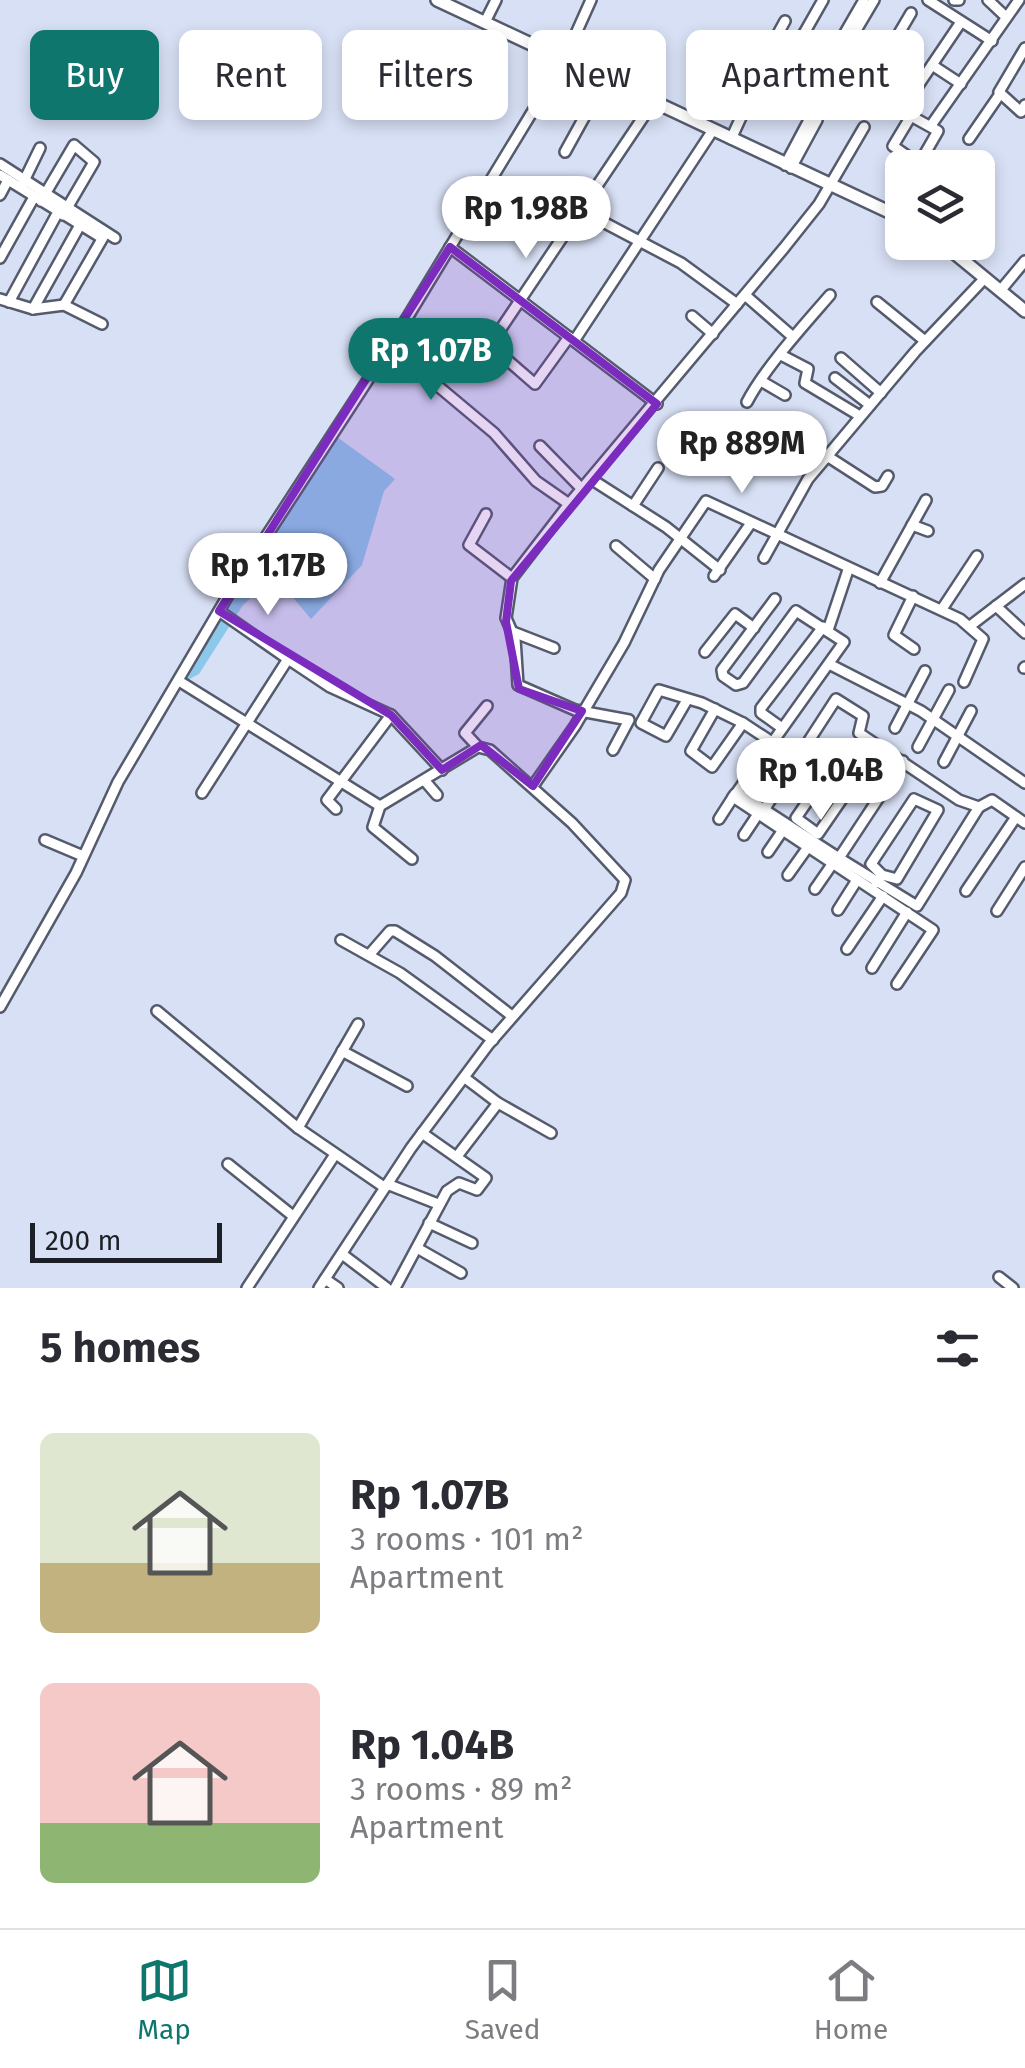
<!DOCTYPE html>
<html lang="en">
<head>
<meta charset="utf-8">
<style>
	:root { --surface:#fff; --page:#f2f2f3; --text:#2b2b33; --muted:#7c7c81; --line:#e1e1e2; --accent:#0f766e }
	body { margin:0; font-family:"Fira Sans",sans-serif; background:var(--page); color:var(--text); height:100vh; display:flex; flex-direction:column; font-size:38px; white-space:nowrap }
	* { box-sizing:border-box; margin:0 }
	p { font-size:32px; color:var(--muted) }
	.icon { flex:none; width:55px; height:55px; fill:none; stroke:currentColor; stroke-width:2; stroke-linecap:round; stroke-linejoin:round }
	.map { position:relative; height:1288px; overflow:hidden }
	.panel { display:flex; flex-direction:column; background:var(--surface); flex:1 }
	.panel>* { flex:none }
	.banner { position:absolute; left:30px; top:30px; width:965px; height:90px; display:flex; gap:20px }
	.controls { position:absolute; left:885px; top:150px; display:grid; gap:20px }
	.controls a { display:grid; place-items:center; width:110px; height:110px; border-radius:15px; background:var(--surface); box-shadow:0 5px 15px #0003; font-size:50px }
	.scale { position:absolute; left:30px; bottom:25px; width:192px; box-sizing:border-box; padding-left:10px; border:5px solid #1c1f26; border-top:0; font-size:28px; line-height:35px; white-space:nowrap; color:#1c1f26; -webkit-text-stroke:8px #d8e0f5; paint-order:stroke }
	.price { position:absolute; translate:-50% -85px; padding:0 22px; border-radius:35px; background:#fff; color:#222; font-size:32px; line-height:65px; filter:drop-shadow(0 2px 5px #0008) }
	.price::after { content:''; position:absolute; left:50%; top:60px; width:30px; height:22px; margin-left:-15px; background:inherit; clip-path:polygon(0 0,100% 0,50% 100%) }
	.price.on { background:var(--accent); color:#fff }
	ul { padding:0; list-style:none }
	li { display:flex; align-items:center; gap:30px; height:250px; padding:0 40px }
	li span { display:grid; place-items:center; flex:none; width:280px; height:200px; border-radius:15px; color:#555 }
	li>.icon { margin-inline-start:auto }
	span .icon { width:120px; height:120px; fill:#fffc; stroke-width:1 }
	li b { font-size:42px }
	h2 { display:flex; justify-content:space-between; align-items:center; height:120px; padding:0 40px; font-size:42px }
	.tag { padding:0 35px; border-radius:15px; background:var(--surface); box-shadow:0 5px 15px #0003; font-size:35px; line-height:90px }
	.tag.on { background:var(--accent); color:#fff }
	.tab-bar { display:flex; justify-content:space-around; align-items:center; height:140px; border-top:2px solid var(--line); background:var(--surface); font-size:28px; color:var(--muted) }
	.tab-bar a { display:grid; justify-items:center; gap:5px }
	.tab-bar .on { color:var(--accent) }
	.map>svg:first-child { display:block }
</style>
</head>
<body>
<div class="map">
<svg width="1025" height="1288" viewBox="0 0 1025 1288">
	<rect width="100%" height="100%" fill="#d8e0f5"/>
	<polygon fill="#8cc8e9" points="337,437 395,479 384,491 362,565 311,619 285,588 267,583 243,605 199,674 186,681 234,595"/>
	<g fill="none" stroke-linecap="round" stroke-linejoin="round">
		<g stroke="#555b6d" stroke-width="14">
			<g id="minor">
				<polyline points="928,0 992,41"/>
				<polyline points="954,0 959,0"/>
				<polyline points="988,0 1006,17"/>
				<polyline points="485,22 496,0"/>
				<polyline points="804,33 874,74"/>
				<polyline points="1025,48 999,92 1021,112 1025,105"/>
				<polyline points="932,65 961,84"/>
				<polyline points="773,88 823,0"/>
				<polyline points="913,93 961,22"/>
				<polyline points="858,103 911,13"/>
				<polygon points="911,116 938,131 919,164 893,146"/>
				<polyline points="932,124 1019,0"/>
				<polyline points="731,139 748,102 752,81 785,21"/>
				<polyline points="969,139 1000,94"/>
				<polyline points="565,152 586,114 613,80"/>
				<polyline points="953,161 961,168"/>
				<polyline points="0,164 115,238"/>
				<polyline points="785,165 810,118 812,90 864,0"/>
				<polyline points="791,168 817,120 819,93 874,0"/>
				<polyline points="0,175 102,238"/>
				<polyline points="978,181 978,184"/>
				<polyline points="22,185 40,148"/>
				<polyline points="0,195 8,180"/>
				<polyline points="41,201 74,145 94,162 63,215"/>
				<polyline points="584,212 681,263 737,304"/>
				<polyline points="450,247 657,404"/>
				<polyline points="0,258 34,197"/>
				<polyline points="1000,291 1025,261"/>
				<polyline points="745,295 793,337"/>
				<polyline points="0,299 33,309 64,305 102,324"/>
				<polyline points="9,302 58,212"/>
				<polyline points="877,302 925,341"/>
				<polyline points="64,305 105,234"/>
				<polyline points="33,309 80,225"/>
				<polyline points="692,316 713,334"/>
				<polyline points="569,337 535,384 490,345 654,101"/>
				<polyline points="574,341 713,130"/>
				<polyline points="390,346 494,433 536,481 569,504"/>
				<polyline points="781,355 808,369 805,383 860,416"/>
				<polyline points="841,358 881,393"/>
				<polyline points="835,378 870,405"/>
				<polyline points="761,381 785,395"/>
				<path d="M747 402C764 369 804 325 830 295"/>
				<polyline points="797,434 825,459"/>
				<polyline points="540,446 582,489"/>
				<polyline points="827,456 875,487 882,486 888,476"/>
				<polyline points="591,479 666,527 720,570"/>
				<polyline points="633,506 658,468"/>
				<polyline points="486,514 469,545 512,578"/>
				<polyline points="912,525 928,531"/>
				<polyline points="616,546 655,579"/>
				<polyline points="764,558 808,479 915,352 985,278"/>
				<polyline points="714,576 751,523"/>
				<polyline points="880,583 926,500"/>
				<polyline points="913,596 894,635 914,649"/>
				<polyline points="775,599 722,670 723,676 736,685 743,683 796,611 844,642 737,792 839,858 903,761"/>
				<polyline points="996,606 1025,633"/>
				<polyline points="942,609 977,556"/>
				<polyline points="219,611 288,659"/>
				<polyline points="970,626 1025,584"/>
				<polyline points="828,630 848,570"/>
				<polyline points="513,632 554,648"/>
				<polyline points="705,652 735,614 754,628"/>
				<polyline points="829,664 921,711 1025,783"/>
				<polyline points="1024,668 1025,667"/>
				<polyline points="179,681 380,806 478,747 490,750 572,823 625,880 621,893 488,1045 411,1148 319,1288"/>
				<polyline points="687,700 666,736 641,723 659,690 702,703 743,723"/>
				<polyline points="715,709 691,751 712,767 743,723 772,742"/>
				<polyline points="782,728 761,713 761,708 823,627"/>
				<polyline points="895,728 925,671"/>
				<polyline points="478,747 465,733 487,706"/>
				<polyline points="918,747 949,690"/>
				<polyline points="613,750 629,720 575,710 518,685 515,639 506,618 512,578 569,504 784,248 819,204 864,127"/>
				<polygon points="842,751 864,767 818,834 796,818"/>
				<polyline points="944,762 971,711"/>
				<polyline points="425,781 437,795"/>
				<polyline points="533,786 575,726 624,643 659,570 706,501 960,619 983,639 964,682"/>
				<polyline points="202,793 288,659 330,687 391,715 442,770"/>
				<polyline points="733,797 933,930 897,984"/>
				<polyline points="380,806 373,827 412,859"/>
				<polyline points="336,809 327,800 391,715"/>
				<polyline points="764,810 836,699 863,716 859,733 959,800 979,807 992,800 1025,823"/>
				<polyline points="719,819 735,794"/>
				<polyline points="744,835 758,814"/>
				<polyline points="45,840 83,856"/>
				<polyline points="768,852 783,830"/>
				<polyline points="839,858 917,906 979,807"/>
				<polyline points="788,875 808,847"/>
				<polyline points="876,883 882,875 871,864 914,799 938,810 897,879 882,875"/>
				<polyline points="815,889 833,863"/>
				<polyline points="966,891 1016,817"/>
				<polyline points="838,910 857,880"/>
				<polyline points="997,911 1025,867"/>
				<polyline points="341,940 400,973 493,1040"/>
				<polyline points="847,949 883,896"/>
				<polyline points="369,955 390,931 395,931 435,956 512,1016"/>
				<polyline points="872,968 907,912"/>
				<polyline points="0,1007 76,873 118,782 230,592 390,346 565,58 591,0"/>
				<polyline points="157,1011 298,1128"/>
				<polyline points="358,1024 298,1128 384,1187"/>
				<polyline points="342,1051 407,1086"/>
				<polyline points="465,1078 498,1103 551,1133"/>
				<polyline points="458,1155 498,1103"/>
				<polyline points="228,1164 293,1216"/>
				<polyline points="387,1184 438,1204"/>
				<polyline points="429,1223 472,1243"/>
				<polyline points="417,1248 461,1273"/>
				<polyline points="342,1254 387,1288"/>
				<polyline points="999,1277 1013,1288"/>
				<polyline points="325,1279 338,1288"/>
				<polyline points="247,1288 334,1156"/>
				<polyline points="395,1288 447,1191 459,1183 477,1190 486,1178 422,1133"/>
			</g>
		</g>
		<g stroke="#555b6d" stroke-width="16">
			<g id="major">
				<polyline points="437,0 902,218"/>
				<polyline points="941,242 1025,311"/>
			</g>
		</g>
		<use href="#minor" stroke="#fff" stroke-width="9"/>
		<use href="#major" stroke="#fff" stroke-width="11"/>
	</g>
	<path fill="#7b2cbf" fill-opacity="0.2" stroke="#7b2cbf" stroke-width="8" stroke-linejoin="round" d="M450 247 657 404 511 581 506 622 519 689 582 711 533 786 481 745 442 770 391 715 219 611Z"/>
</svg>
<div class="controls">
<a><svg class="icon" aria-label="layers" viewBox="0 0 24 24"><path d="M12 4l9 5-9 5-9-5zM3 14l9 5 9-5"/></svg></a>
</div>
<div class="scale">200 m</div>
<b class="price" style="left:526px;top:261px">Rp 1.98B</b>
<b class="price on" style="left:431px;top:403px">Rp 1.07B</b>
<b class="price" style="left:742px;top:496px">Rp 889M</b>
<b class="price" style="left:268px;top:618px">Rp 1.17B</b>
<b class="price" style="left:821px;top:823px">Rp 1.04B</b>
<div class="banner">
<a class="tag on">Buy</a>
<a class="tag">Rent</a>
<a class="tag">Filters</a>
<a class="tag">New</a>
<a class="tag">Apartment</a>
</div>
</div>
<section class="panel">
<h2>5 homes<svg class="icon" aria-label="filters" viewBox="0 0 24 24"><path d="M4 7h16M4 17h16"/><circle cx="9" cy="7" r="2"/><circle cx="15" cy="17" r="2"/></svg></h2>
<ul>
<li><span style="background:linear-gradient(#dfe7d0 65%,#c2b280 0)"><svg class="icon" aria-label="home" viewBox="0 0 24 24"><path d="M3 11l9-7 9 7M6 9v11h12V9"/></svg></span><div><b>Rp 1.07B</b><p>3 rooms · 101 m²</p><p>Apartment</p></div></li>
<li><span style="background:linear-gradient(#f6c9c9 70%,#8fb573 0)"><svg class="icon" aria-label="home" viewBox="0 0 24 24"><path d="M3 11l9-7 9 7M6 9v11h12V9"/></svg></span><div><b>Rp 1.04B</b><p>3 rooms · 89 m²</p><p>Apartment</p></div></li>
</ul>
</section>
<nav class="tab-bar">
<a class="on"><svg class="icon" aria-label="map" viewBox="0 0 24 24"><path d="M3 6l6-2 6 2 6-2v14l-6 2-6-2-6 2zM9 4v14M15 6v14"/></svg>Map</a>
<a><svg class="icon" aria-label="saved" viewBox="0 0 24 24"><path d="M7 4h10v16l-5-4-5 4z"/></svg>Saved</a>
<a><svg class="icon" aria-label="home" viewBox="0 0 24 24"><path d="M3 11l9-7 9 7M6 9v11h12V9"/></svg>Home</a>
</nav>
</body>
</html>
